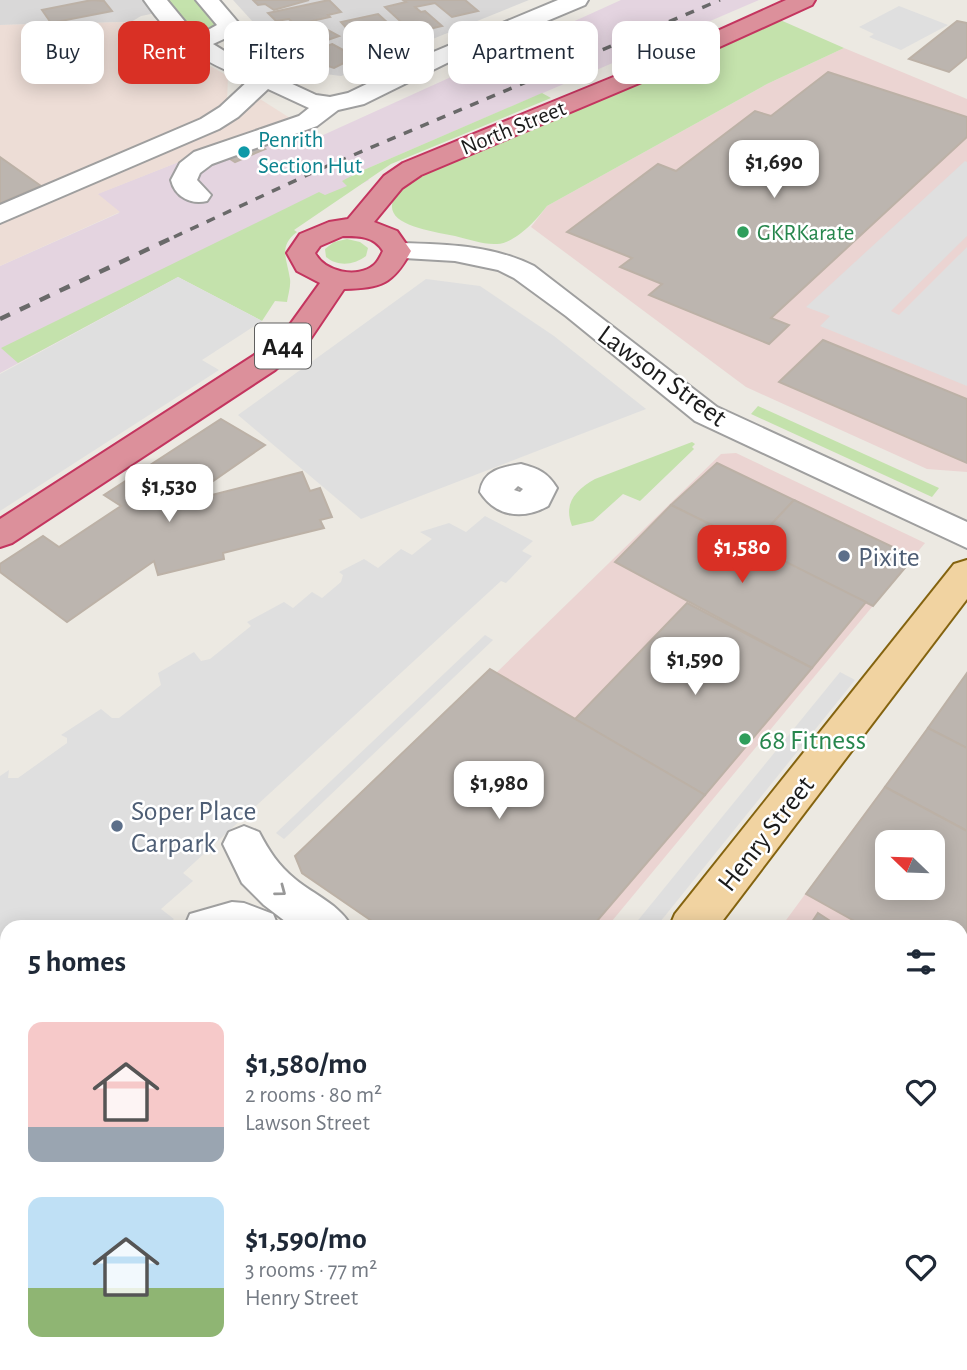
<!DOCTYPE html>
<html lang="en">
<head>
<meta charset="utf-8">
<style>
	:root { --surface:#fff; --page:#f6f6f7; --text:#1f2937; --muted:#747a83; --accent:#d93025 }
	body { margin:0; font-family:"Alegreya Sans",sans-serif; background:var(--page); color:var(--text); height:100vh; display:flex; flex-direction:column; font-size:26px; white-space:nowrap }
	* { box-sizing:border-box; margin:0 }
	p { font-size:23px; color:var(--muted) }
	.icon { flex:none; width:38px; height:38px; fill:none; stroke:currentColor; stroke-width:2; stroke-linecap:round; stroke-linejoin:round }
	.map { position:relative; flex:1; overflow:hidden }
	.side { position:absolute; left:0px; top:920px; width:968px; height:450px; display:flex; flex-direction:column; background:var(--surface); border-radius:21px 21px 0 0; box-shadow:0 4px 18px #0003 }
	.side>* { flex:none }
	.guide { position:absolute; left:21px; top:21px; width:926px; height:63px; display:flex; gap:14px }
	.needle { width:46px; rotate:293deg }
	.fabs { position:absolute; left:875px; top:830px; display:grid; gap:14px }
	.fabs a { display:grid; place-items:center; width:70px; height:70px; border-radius:14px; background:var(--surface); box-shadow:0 4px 18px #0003; font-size:35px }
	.price { position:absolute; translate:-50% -60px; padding:0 16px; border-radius:14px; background:#fff; color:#222; font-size:23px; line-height:46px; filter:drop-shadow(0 2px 4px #0008) }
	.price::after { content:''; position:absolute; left:50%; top:42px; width:21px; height:16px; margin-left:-10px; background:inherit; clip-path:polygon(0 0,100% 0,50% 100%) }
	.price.current { background:var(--accent); color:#fff }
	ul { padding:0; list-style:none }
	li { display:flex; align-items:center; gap:21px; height:175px; padding:0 28px }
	li span { display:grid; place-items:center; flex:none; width:196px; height:140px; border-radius:14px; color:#555 }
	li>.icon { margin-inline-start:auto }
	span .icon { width:84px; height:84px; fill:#fffc; stroke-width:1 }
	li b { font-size:30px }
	h2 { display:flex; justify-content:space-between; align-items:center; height:84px; padding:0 28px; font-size:30px }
	.tag { padding:0 24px; border-radius:14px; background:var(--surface); box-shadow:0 4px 18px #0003; font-size:24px; line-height:63px }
	.tag.current { background:var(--accent); color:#fff }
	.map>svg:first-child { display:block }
</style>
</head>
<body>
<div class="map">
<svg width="967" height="1370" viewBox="0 0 967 1370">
	<rect width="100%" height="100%" fill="#ece9e2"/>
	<g fill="#d9d8d8">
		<polygon points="0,0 221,0 141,16 131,22 0,25"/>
		<polygon points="233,0 529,0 341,76 325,74 276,47"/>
	</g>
	<g fill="#ebd4d2" fill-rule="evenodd">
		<polygon points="844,48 967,99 967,472 927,469 746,387 531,227 547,206 767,84"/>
		<polygon points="736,453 925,543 607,927 391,927 307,857 721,454"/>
		<path d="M967 674V1352L958 1370H704L700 1363H961V928L781 927ZM887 842H933V887H887Z"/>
	</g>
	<polygon fill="#e4d4e0" points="621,0 759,0 359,172 369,180 178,277 0,373 0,266 119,213 97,194 290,118 321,136"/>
	<polygon fill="#edddd6" points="131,22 228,76 227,101 243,106 260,99 290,118 98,194 120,212 0,266 0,25"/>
	<g fill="#c4e2ac">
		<polygon points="166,0 194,0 220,24 208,32 192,30"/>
		<path d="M778 19 844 48 767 84 547 206C537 219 516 243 497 244 484 245 468 239 455 236 417 229 361 220 413 177Z"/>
		<path d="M542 93 551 98 391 164 294 230 297 232C278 246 287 259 290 279 291 286 288 295 287 302L275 301 262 321 178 277 18 363 1 348 319 192 325 195 347 186 342 181 359 172Z"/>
		<path d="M347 239 360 242 368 248 366 256C354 265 338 267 326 257L325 249 334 242Z"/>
		<polygon points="758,406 939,488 932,497 751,414"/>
		<path d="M692 442 695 444 692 447 694 449 640 501 623 494 593 521 572 526C563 503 576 490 595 479Z"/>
	</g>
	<g fill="#dfdfdf">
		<polygon points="899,6 948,25 901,50 869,37 874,34 859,27"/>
		<polygon points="965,161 967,162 967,236 891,311 899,315 967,247 967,386 820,326 830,316 806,307"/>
		<polygon points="178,277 262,321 202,360 219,370 0,511 0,374"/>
		<polygon points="426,279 480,286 554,336 646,409 361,519 238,415"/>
		<polygon points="485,516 533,541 522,551 532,556 506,583 501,581 183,873 193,881 161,909 174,919 165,927 7,928 7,1071 0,1078 0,776 9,770 8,778 18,778 67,743 67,738 61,735 101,709 112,718 119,718 161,685 158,673 194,652 201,661 210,659 251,626 247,622 284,602 293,608 312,592 322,598 341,582 343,575 339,572 364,559 378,568 401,549 412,555 432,539 420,532 449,523 466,532"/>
		<polygon points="485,635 493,640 284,839 276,833"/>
		<polygon points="840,672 855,680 656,927 641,927 635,924"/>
	</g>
	<g fill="#bcb5af" stroke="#bcb1a6" stroke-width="2" fill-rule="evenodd">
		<polygon points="92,0 104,1 112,11 51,23 42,10"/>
		<polygon points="253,0 309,0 274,10 265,4 258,5"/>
		<polygon points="329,0 341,12 328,15 330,17 295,25 289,19 276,21 268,13"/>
		<polygon points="403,0 465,0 478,11 452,17 435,3 415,7 421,12 425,11 442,26 413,33 385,7 406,2"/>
		<polygon points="378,14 410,43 388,50 385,47 367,51 341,22"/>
		<polygon points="957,21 967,23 967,57 949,72 909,59"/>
		<polygon points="304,26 319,34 328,30 339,36 319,43 324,46 308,52 304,50 295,53 276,42 290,37 284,33"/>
		<polygon points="332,44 356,57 334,68 300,57"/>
		<polygon points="828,72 967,117 967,137 771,318 789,325 769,344 649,295 662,284 620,267 632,258 567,232 658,164 676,171 755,111 771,116"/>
		<polygon points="254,142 265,149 235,162 224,155"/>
		<polygon points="0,157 41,186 0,203"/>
		<polygon points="823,340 967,399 967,463 779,382"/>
		<polygon points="221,419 265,445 196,493 201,491 204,497 302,472 310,491 320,488 332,517 320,520 324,528 223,553 224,559 158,575 154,561 67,622 0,572 0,564 43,536 59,547 121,506 104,495"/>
		<polygon points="717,463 794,500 752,545 671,505"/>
		<polygon points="794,500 914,557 873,606 752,545"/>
		<polygon points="671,505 752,545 866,602 812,668 615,562"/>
		<polygon points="687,603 812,668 705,795 575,719"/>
		<polygon points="490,669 705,795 591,928 382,928 302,873 295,856"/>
		<polygon points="967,673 967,748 928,728"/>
		<polygon points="928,728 967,748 967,831 885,787"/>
		<path d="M885 787 967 831V984L961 980V928H867L806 894ZM887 842H933V887H887Z"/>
		<polygon points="818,913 841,928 808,928"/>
		<polygon points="961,1000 967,1004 967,1144 961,1140"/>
		<polygon points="7,1185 7,1363 185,1363 190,1370 0,1370 0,1192"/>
		<polygon points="185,1363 245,1363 239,1370 190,1370"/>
		<polygon points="451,1363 605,1363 608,1370 447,1370"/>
	</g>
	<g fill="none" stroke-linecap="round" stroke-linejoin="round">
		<g stroke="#9f9f9f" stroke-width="4">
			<g id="minor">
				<path d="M144 0H167L191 29 208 30 217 25 196 0H219L242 27 239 32 213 44 234 57 316 95 330 97 348 93 431 53 558 0H588L585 5 447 63 364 104 338 110 317 126 212 164 200 173 197 180 211 195 207 201C191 205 175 197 171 180L180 163 194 152 299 116 309 108 268 89 238 117 219 129 0 223V205L201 119 220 107 249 80C200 60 175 45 144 0Z"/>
				<path d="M397 243C444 244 492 245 534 266L717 407 967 522V548L695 421 566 316 514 278 498 270 455 261 387 257 383 251 387 245Z"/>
				<path d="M521 464C539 469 547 472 557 488L548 506C523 520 496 517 480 492 483 470 502 467 521 464ZM518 486 523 489 520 492 514 490Z"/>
				<path d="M244 826 259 832C269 851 278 865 295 879 314 895 341 905 352 928H294L264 905 242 883 223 844 229 832Z"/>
				<polygon points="232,902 244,903 273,914 279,928 184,928 190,914"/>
				<polygon points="623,1363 678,1363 680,1370 626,1370"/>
			</g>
		</g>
		<g stroke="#84630f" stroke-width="4">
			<g id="major">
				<polygon points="967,560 967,599 717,928 669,928 675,914 954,564"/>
				<polygon points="318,1363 375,1363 372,1370 316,1370"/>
			</g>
		</g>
		<g stroke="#c4355f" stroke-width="4">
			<path id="highway" d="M786 0H815L812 5 649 79 421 175 402 188 374 222 397 231 411 251C393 284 382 288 344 289L311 338 275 370 12 543 0 547V519L253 356 289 326 320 283 297 271 287 253 300 234 329 222 348 219 384 176 403 163 633 69ZM343 236C359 236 374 236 383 251 381 255 378 262 374 265 358 279 324 272 315 253L320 246Z"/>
		</g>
		<use href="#minor" fill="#fff" fill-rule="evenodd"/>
		<use href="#major" fill="#f1d3a1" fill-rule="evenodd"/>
		<use href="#highway" fill="#dc909b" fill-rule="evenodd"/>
		<polyline stroke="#696969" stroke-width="3.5" stroke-dasharray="9 9" stroke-linecap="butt" points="174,237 318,170 720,0"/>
		<polyline stroke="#696969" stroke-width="4.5" stroke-dasharray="11 11" stroke-linecap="butt" points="0,319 178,235"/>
	</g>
	<defs><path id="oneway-chevron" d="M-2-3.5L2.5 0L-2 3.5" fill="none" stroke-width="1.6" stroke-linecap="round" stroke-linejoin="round" transform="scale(1.75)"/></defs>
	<use stroke="#989898" href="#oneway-chevron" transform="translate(281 891) rotate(37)"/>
	<circle fill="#0f9aa8" stroke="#fff" stroke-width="2.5" cx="244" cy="152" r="7"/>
	<g fill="#2e9e5b" stroke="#fff" stroke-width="2.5">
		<circle cx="743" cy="232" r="7"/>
		<circle cx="745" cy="739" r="7"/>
	</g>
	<g fill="#5c6f8a" stroke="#fff" stroke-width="2.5">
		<circle cx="844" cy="556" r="7"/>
		<circle cx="117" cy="826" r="7"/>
	</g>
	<g text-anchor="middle" stroke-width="5" stroke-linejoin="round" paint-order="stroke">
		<g font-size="23" fill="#1b1b1b" stroke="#fff">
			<text transform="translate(513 127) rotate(-22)" y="8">North Street</text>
		</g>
		<g font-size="23" fill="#0d838f" stroke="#fff" text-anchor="start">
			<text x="258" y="147">Penrith<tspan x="258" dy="26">Section Hut</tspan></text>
		</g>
		<g font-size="23" fill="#27864d" stroke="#fff" text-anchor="start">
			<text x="757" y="240">GKRKarate</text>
		</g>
		<rect fill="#fff" stroke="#5f5f5f" stroke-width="2" x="255" y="323.5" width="56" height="45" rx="5"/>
		<g font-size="26" font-weight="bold" fill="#1b1b1b">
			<text x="283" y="355">A44</text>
		</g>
		<g font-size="28" fill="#1b1b1b" stroke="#fff">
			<text transform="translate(663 375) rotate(36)" y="10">Lawson Street</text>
			<text transform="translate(765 833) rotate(-52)" y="10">Henry Street</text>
		</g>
		<g font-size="28" fill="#4e5e75" stroke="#fff" text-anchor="start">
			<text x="858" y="566">Pixite</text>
			<text x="131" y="820">Soper Place<tspan x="131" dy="32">Carpark</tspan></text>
		</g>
		<g font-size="28" fill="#27864d" stroke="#fff" text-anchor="start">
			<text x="759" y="749">68 Fitness</text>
		</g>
	</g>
</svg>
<div class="fabs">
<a><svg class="needle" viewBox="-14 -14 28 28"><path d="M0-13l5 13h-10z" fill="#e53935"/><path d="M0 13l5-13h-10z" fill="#747a83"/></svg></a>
</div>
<b class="price" style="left:774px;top:200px">$1,690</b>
<b class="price" style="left:169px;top:524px">$1,530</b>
<b class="price current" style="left:742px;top:585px">$1,580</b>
<b class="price" style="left:695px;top:697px">$1,590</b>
<b class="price" style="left:499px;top:821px">$1,980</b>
<div class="guide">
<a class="tag">Buy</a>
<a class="tag current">Rent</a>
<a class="tag">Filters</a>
<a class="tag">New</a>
<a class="tag">Apartment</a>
<a class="tag">House</a>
</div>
<section class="side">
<h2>5 homes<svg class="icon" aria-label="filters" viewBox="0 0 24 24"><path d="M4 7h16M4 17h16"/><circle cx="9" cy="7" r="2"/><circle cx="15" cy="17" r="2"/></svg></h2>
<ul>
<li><span style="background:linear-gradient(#f6c9c9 75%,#9aa5b1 0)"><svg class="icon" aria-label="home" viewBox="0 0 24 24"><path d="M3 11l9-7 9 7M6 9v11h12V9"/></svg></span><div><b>$1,580/mo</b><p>2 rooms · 80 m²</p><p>Lawson Street</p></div><svg class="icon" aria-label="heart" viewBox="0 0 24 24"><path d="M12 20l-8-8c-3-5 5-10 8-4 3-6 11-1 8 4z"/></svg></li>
<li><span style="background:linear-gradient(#bfe0f5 65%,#8fb573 0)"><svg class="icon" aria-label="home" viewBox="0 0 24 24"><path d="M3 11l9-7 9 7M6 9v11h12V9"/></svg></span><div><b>$1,590/mo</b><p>3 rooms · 77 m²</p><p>Henry Street</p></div><svg class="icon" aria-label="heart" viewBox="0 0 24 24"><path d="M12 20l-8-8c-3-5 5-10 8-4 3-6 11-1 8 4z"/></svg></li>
</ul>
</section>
</div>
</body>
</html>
